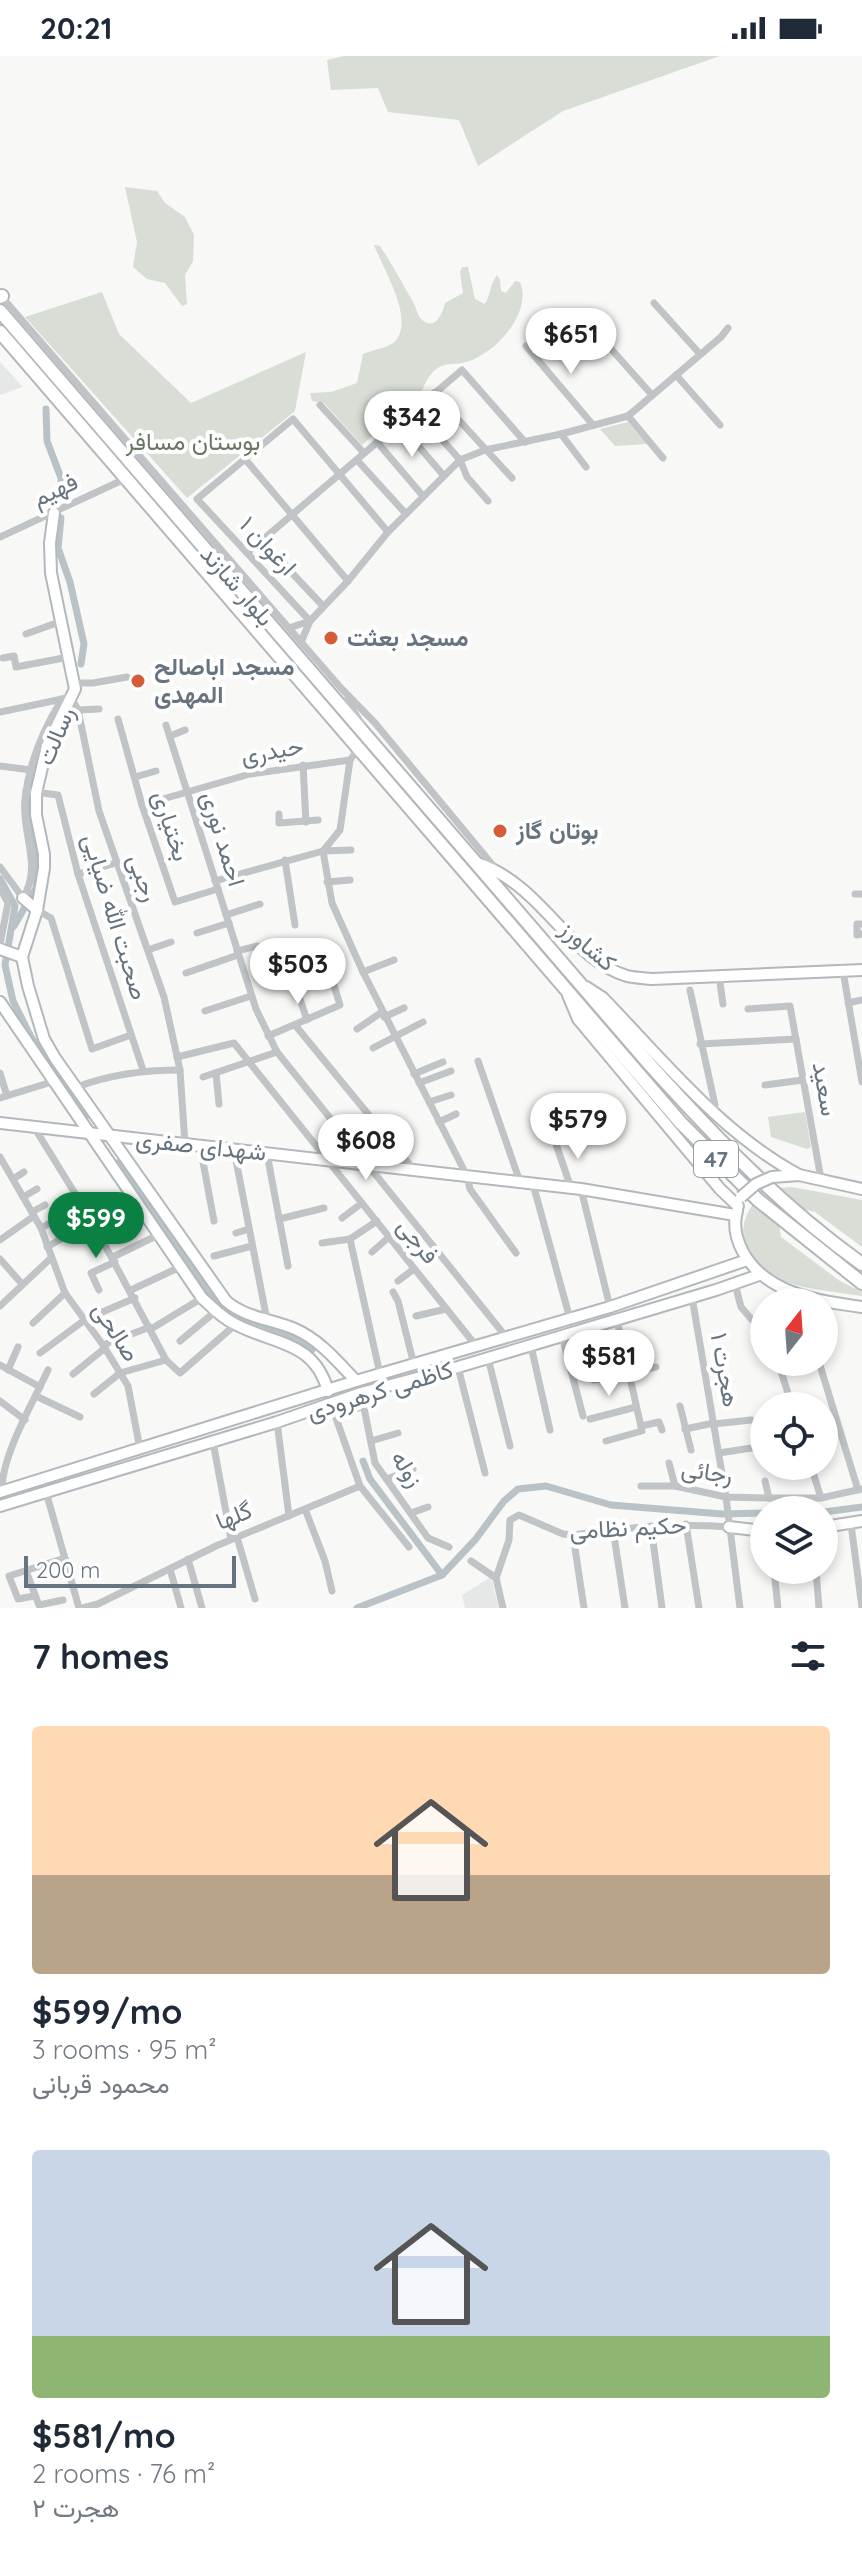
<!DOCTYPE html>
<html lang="en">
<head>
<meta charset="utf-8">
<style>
	:root { --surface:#fff; --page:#f2f2f3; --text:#1f2937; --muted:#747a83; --accent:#0b8043 }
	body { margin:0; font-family:Quicksand,Vazirmatn,sans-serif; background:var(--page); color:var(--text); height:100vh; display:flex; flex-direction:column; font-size:30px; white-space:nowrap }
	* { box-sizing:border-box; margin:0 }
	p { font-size:26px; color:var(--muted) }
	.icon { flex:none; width:44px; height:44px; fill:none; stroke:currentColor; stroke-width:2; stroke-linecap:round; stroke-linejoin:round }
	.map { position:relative; height:1552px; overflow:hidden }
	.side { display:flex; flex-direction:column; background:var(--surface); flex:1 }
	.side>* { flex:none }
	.needle { width:52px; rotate:17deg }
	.fabs { position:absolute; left:750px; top:1232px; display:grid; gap:16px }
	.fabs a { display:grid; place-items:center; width:88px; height:88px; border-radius:50%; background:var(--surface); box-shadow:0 4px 12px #0003; font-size:40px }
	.scale { position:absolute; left:24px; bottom:20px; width:212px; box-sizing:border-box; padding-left:8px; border:4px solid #66747f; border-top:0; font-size:22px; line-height:28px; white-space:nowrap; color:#66747f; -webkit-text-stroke:6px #fff; paint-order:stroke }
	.price { position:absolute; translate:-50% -68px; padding:0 18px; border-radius:28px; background:#fff; color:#222; font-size:26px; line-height:52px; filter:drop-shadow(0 2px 4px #0008) }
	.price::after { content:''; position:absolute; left:50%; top:48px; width:24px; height:18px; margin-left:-12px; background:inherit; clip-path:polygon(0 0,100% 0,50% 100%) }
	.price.on { background:var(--accent); color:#fff }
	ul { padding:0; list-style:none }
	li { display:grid; align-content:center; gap:16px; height:424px; padding:0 32px }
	li span { display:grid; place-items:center; height:248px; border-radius:8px; color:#555 }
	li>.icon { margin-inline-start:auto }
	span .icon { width:144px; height:144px; fill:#fffc; stroke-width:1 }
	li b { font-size:34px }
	h2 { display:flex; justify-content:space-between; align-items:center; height:96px; padding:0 32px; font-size:34px }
	.status { display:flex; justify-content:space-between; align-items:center; height:56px; padding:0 40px; background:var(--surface); direction:ltr }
	.status svg { height:22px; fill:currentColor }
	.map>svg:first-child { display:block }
</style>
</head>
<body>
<div class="status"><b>20:21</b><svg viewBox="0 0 49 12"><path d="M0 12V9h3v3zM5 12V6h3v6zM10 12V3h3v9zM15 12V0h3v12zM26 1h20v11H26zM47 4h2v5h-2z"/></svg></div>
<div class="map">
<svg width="862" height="1552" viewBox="0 0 862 1552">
	<rect width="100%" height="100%" fill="#f8f8f6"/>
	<g fill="#e6e7e7">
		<polygon points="0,306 23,331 0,339"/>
		<polygon points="491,1521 499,1552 465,1552 462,1539"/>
	</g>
	<g fill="#d8ddd6">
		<polygon points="344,0 720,0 563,55 478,110 459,64 388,56 378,32 331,34 327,4"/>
		<polygon points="125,131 157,135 165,147 185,161 194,179 193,205 185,219 187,248 182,250 165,227 147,223 133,211 137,186"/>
		<path d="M374 189 380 190C392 208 402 227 413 246 416 251 417 258 421 263 435 276 442 258 445 247L463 237 460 216 462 211H468L475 243 485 248C491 238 490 228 497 219L500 224 501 235 506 237 515 225 520 226C533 257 494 299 466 306 455 309 445 306 436 313 426 321 422 336 417 346L407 349 362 389 324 347 312 345 310 337 331 336 357 327 363 298C373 294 392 291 397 283 413 259 383 213 374 189Z"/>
		<polygon points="102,236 119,278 191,347 306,296 295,355 187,442 25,261"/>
		<polygon points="628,366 647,388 615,390 600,373"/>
		<polygon points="805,1056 811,1091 807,1093 771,1081 768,1061"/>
		<polygon points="792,1131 862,1144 862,1191 815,1156 805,1154 780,1132"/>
		<path d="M753 1148 779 1170 781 1181 840 1225 862 1236V1240C836 1236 777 1231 759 1211 755 1207 752 1200 749 1195 739 1180 743 1162 753 1148Z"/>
	</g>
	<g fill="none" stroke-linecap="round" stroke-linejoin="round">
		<g stroke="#b9c3c7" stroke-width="7">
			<polyline points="46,353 47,385 61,422 61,436"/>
			<polyline points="61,462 58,492 70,526 84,588 81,608"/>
			<polyline points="0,823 15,850 5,909 13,945 31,981 86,1060"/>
			<polyline points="14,870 36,832 37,801 29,740 40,690"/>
			<polyline points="117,1107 210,1236 231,1257 283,1276 312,1294"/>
			<polyline points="363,1405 370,1423 442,1519"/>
			<polyline points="824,1456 862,1451"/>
			<polyline points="357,1552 442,1519 475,1484 504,1445 518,1433 546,1430 611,1449 722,1458 764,1457"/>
		</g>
		<g stroke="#b2b8bc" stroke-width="14">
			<g id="secondary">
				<path d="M54 457 50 487 51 517 75 633 47 690 36 737V759L44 798V812L37 854 22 901 28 930 44 983 55 1002 226 1245C246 1262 271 1263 295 1273 320 1284 338 1306 356 1325"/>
				<path d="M477 807C542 828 569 903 627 920 635 922 644 922 652 923L862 914"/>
				<polyline points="23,842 37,854"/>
				<polyline points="0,893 22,901"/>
				<path d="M586 931 603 942C664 1005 721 1077 799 1119"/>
				<polyline points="568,939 578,963 720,1133 738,1150"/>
				<path d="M0 946 202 1242C213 1252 223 1263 237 1269 276 1289 314 1285 328 1335"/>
				<polyline points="0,1067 581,1133 735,1159"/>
				<polyline points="772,1121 799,1119 862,1133"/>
				<path d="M737 1155C733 1169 736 1183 743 1196 766 1238 818 1245 862 1251"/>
				<polyline points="0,1436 356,1325 610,1251 747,1204"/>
				<polyline points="0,1450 277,1366 361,1337 458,1311 716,1234 759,1219"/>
				<polyline points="729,1471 764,1475"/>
				<polyline points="824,1471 862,1465"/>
			</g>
		</g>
		<g stroke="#b3b7ba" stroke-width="16">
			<g id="highway">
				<polyline points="0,241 2,240"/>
				<path d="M0 255 651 1010C716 1082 782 1151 862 1208"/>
				<polyline points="0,276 681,1067 758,1144 862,1227"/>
			</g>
		</g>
		<g stroke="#c0c4c7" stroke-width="7">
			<polyline points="1,240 340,631 375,667 496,813"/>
			<polyline points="654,247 700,298"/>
			<polyline points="589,268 652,339"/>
			<polyline points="526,290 593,369"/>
			<polyline points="676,319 720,369"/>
			<polyline points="434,337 512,422"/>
			<polyline points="320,349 364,397"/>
			<polyline points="415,353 460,404 467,421 488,445"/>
			<polyline points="628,360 663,402"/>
			<polyline points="399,367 444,420"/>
			<polyline points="561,378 586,411"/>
			<polyline points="377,386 423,440"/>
			<polyline points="245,403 348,525"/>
			<polyline points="357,404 406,458"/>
			<polyline points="0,481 127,422"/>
			<polyline points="262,485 323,550"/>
			<polyline points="247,497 462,314 525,386"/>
			<polyline points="310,565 197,443 293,363 388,476"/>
			<polyline points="289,572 310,565"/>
			<polyline points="26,578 62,565"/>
			<polyline points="301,586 310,565 348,525 388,476 460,404 485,394 561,378 628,360 721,281 728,272"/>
			<polyline points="3,602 14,600 16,611 69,601"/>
			<polyline points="75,627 93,627 127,621"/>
			<polyline points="347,644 361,667"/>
			<polyline points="78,654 99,653"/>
			<polyline points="0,656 67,642 72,643 78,654 99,755 164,941 180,1014 185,1088"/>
			<polyline points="118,663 142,749 175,846 218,833"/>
			<polyline points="166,669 256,953 277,996 507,1282"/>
			<polyline points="170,680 185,674"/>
			<polyline points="350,704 340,774 323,795 332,847 363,916 467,1120 470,1133 516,1197"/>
			<polyline points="303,709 306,766"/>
			<polyline points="0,710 31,714"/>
			<polyline points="135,721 156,715"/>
			<polyline points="26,735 58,739 78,818 143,1014"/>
			<polyline points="142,749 250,718 350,704 359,692"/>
			<polyline points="279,758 279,767 318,764"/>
			<polyline points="285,804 295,869"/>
			<path d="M0 811 23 842C43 809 21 778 25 743 29 706 42 675 62 643"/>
			<polyline points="78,818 116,807"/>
			<polyline points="215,825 323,795 351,794"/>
			<polyline points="327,826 350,824"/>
			<polyline points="0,832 8,847 0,888"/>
			<polyline points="855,838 862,838"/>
			<polyline points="37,854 51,862 92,993 131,979"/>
			<polyline points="226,859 260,848"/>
			<polyline points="862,868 857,868 857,879 862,878"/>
			<polyline points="197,877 229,867"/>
			<polyline points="300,892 284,896 307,964"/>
			<polyline points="148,894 171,886"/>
			<polyline points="237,895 257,890"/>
			<polyline points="843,915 862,1026"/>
			<polyline points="363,916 394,904"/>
			<polyline points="186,917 238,899"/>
			<polyline points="719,920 723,948"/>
			<polyline points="690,934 715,1049 714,1057"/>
			<polyline points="848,947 862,944"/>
			<polyline points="748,953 790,950 821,1123"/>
			<polyline points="205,955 251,940"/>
			<polyline points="384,961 404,952"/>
			<polyline points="295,969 414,1114"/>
			<polyline points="357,973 382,956"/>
			<polyline points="268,980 340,949 323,894"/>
			<polyline points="700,988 796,983"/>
			<polyline points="373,992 423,966"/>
			<polyline points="177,1001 234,987 477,1291"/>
			<polyline points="478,1005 520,1126"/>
			<polyline points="0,1017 7,1040"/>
			<polyline points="216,1017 219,1048"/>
			<polyline points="414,1018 443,1006"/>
			<polyline points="203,1021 277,996"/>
			<polyline points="419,1027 451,1015"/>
			<polyline points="765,1029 803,1024"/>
			<path d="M77 1031C111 1018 143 1014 180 1014"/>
			<polyline points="0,1042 55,1025"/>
			<polyline points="429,1046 451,1039"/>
			<polyline points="439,1066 456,1058"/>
			<polyline points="34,1071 92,1165 166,1304 180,1317 235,1269"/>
			<polyline points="556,1088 571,1132"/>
			<polyline points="200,1090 214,1165"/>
			<polyline points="234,1094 267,1264"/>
			<polyline points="267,1098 288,1210"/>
			<polyline points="0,1101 41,1172 65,1237 103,1289 128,1330 140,1393"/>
			<polyline points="13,1123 24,1116"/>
			<polyline points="533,1128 570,1263"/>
			<polyline points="581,1133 610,1251"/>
			<polyline points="23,1141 37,1133"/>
			<polyline points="32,1156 45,1149"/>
			<polyline points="342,1162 362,1147"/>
			<polyline points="279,1163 324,1152"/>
			<polyline points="41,1172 66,1158"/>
			<polyline points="236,1177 249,1173"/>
			<polyline points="350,1183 380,1318"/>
			<polyline points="0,1184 34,1160"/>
			<polyline points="322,1187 350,1183 377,1165"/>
			<polyline points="47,1191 92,1165"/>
			<polyline points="372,1196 389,1181"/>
			<polyline points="214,1200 252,1190"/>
			<polyline points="113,1201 158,1179"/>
			<polyline points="0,1203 22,1228"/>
			<polyline points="398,1225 414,1213"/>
			<polyline points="735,1228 741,1251 764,1278"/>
			<polyline points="99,1234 91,1217 115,1206"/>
			<polyline points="131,1234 180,1211"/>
			<polyline points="393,1236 398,1245 414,1309"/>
			<polyline points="692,1241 726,1441 740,1552"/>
			<polyline points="0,1250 51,1202"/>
			<polyline points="416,1260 446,1253"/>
			<polyline points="33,1267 65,1237"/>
			<polyline points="151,1273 202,1242"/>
			<polyline points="562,1280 583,1360"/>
			<polyline points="180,1285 216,1255"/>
			<polyline points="103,1289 150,1271"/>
			<polyline points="531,1290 550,1374"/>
			<polyline points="40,1297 86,1263 135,1242"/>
			<polyline points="488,1302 510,1390"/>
			<polyline points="778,1306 792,1350"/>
			<polyline points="819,1306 858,1434"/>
			<polyline points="0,1309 40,1331"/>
			<polyline points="458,1311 485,1417"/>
			<polyline points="8,1314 18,1291"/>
			<polyline points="73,1318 105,1292"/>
			<polyline points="594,1324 656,1311"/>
			<polyline points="361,1337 375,1407 428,1482 449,1491"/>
			<polyline points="94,1338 120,1317 166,1304"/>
			<polyline points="36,1340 80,1361"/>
			<polyline points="0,1345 25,1364"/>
			<polyline points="331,1348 360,1430 409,1491"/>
			<polyline points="680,1350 691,1394"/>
			<polyline points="336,1360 364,1350"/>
			<polyline points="590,1363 636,1351"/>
			<polyline points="277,1366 289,1460"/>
			<polyline points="714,1368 751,1364"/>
			<polyline points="641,1370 659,1366 662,1374"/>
			<polyline points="685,1373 714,1367"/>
			<polyline points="371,1385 398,1377"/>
			<polyline points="606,1385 642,1375 617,1264"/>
			<polyline points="213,1386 231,1483"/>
			<polyline points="719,1397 758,1391"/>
			<polyline points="669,1407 675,1430"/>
			<polyline points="811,1410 821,1442"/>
			<polyline points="387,1423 413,1413"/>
			<polyline points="765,1425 769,1442"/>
			<polyline points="641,1430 675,1430 726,1441 769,1442 821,1442 862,1433"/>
			<path d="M2 1435C1 1400 33 1347 48 1314"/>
			<polyline points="46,1436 79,1552"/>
			<polyline points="305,1453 325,1505 332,1535"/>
			<polyline points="411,1457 428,1451"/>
			<polyline points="686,1468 699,1552"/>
			<polyline points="851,1468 862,1552"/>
			<polyline points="651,1470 662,1552"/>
			<polyline points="613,1473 625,1552"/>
			<polyline points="573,1479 584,1552"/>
			<polyline points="237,1481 255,1543"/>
			<polyline points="188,1503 202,1552"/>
			<polyline points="471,1505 496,1522 503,1552"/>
			<polyline points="170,1513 181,1552"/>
			<polyline points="774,1514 778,1552"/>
			<polyline points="816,1514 819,1552"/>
			<polyline points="26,1515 39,1549 63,1544"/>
			<path d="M496 1522 509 1484 510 1464 519 1459 563 1478 573 1479C626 1471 676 1467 729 1471"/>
			<polyline points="34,1540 18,1543 9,1520 65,1502"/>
			<polyline points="82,1552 98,1548 216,1490 360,1430"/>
		</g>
		<use href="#secondary" stroke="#fff" stroke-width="10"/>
		<use href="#highway" stroke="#fff" stroke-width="12"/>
		<g stroke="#b2b8bc" stroke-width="14" stroke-linecap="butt">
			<polyline id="secondary-bridge" points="741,1141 756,1128 772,1121"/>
		</g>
		<use href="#secondary-bridge" stroke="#fff" stroke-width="10"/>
	</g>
	<g fill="#d55b39" stroke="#fff" stroke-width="3">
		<circle cx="331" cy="582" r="8"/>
		<circle cx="138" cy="625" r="8"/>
		<circle cx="500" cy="775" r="8"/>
	</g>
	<g text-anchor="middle" stroke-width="8" stroke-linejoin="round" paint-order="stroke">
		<rect fill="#fff" stroke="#949ea5" stroke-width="2" x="694" y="1085" width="44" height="36" rx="6"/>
		<g font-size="22" font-weight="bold" fill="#66747f">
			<text x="716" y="1111">47</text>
		</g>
		<g font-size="24" fill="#687764" stroke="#fff">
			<text x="193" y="394">بوستان مسافر</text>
		</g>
		<g font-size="24" fill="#66747f" stroke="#fff">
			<text transform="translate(55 434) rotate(-25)" y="8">فهیم</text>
			<text transform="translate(268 490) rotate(47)" y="8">ارغوان ۱</text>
			<text transform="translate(237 530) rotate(49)" y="8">بلوار شازند</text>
			<text transform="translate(56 680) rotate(-67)" y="8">رسالت</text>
			<text transform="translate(272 695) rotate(-10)" y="8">حیدری</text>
			<text transform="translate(171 770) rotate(72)" y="8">بختیاری</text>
			<text transform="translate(223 783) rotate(73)" y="8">احمد نوری</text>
			<text transform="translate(143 822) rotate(70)" y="8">رجبی</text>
			<text transform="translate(115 861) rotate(73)" y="8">صحبت الله ضیایی</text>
			<text transform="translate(588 890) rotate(40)" y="8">کشاورز</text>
			<text transform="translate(825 1033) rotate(80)" y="8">سعید</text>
			<text transform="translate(201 1090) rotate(6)" y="8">شهدای صفری</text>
			<text transform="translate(418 1185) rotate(51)" y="8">فرجی</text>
			<text transform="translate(116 1276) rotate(57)" y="8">صالحی</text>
			<text transform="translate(725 1314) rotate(80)" y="8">هجرت ۱</text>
			<text transform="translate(380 1335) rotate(-17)" y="8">کاظمی کرهرودی</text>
			<text transform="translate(407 1413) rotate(58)" y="8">زوله</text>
			<text transform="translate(707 1416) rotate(8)" y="8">رجائی</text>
			<text transform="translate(234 1460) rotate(-22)" y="8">گلها</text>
			<text transform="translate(628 1472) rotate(-3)" y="8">حکیم نظامی</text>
		</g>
		<g font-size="24" font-weight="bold" fill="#66747f" stroke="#fff" text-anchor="start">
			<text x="347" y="590">مسجد بعثت</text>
			<text x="154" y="619">مسجد اباصالح<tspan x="154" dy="28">المهدی</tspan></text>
			<text x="516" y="783">بوتان گاز</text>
		</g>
	</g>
</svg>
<div class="fabs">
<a><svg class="needle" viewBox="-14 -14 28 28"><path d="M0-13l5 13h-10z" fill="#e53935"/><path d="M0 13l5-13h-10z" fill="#747a83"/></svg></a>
<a><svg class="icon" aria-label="locate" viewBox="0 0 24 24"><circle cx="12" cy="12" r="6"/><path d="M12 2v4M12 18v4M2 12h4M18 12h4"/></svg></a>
<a><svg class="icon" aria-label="layers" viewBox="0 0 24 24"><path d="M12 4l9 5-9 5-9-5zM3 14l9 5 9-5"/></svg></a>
</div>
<div class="scale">200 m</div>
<b class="price" style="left:571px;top:320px">$651</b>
<b class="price" style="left:412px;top:403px">$342</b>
<b class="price" style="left:298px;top:950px">$503</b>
<b class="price" style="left:578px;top:1105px">$579</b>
<b class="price" style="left:366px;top:1126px">$608</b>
<b class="price on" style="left:96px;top:1204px">$599</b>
<b class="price" style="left:609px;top:1342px">$581</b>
</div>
<section class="side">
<h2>7 homes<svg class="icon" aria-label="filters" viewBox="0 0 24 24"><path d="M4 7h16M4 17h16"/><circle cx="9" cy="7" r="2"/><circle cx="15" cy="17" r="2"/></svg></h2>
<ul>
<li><span style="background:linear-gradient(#ffd9b3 60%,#b9a48a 0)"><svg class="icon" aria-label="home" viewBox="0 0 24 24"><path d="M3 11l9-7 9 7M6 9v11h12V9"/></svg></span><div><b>$599/mo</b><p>3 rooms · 95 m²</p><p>محمود قربانی</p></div></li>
<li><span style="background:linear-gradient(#c9d6e8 75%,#8fb573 0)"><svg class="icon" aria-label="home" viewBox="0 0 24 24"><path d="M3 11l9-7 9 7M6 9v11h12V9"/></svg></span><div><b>$581/mo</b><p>2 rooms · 76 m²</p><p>هجرت ۲</p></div></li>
</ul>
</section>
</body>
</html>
